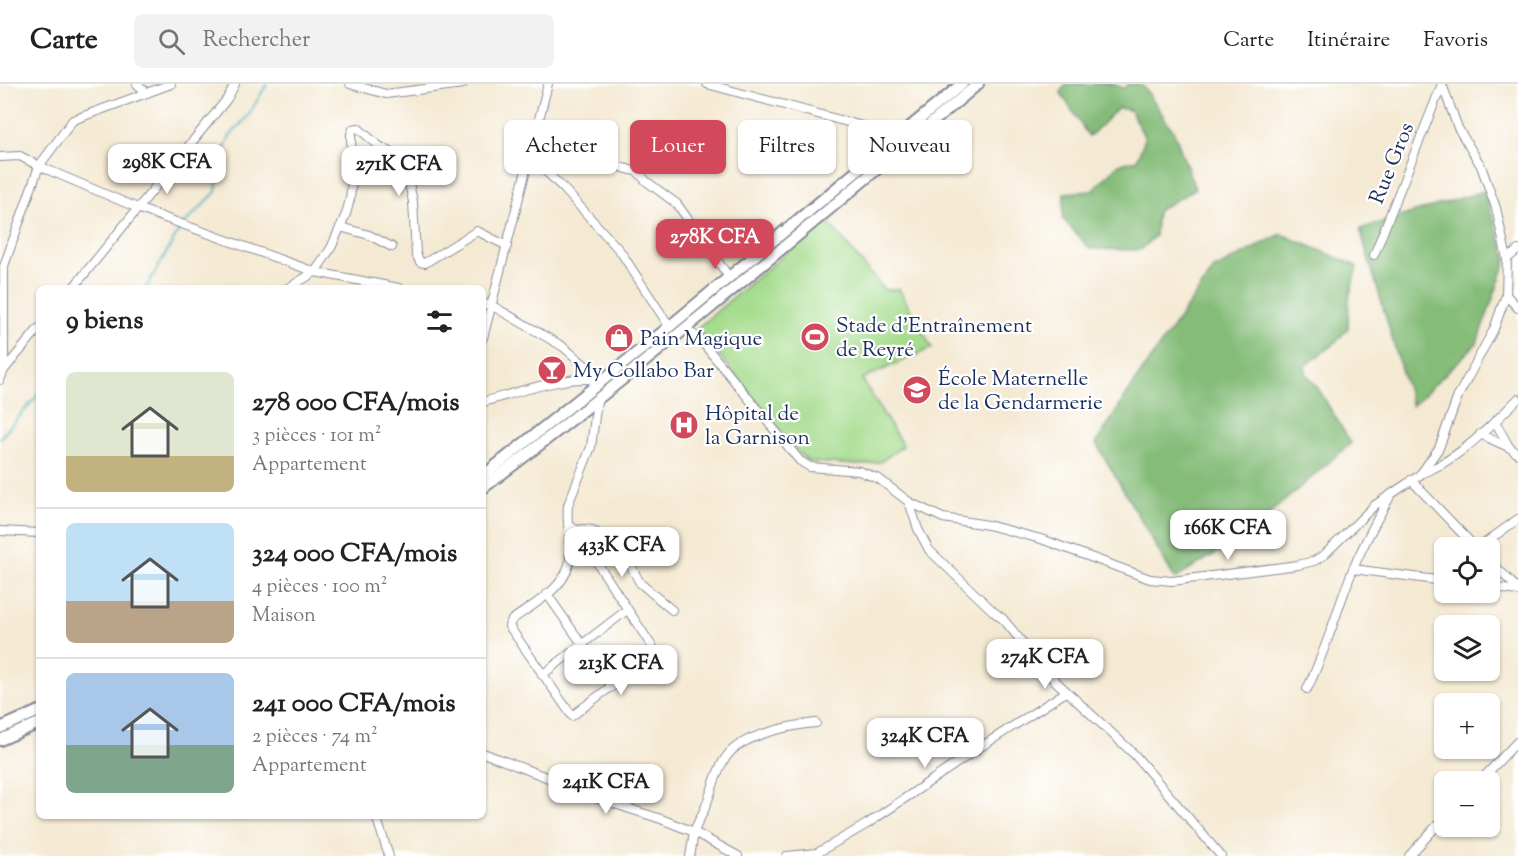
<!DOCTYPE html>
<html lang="fr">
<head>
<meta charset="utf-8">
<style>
	:root { --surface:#fff; --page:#f2f2f2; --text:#222; --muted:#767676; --line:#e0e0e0; --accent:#d1495b }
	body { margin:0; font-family:"Sorts Mill Goudy",serif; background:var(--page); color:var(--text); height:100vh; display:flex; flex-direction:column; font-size:22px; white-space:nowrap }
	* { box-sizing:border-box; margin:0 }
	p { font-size:20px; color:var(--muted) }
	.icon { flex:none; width:33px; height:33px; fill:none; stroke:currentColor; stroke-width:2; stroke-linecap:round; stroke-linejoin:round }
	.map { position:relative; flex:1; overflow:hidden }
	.details { position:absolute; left:36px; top:201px; width:450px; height:534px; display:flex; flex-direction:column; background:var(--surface); border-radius:9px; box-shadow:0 2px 4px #0004 }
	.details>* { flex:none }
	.guide { position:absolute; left:504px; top:36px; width:570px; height:54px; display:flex; gap:12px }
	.controls { position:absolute; left:1434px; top:453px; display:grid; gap:12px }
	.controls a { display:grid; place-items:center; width:66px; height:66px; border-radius:9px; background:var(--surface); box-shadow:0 2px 4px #0004; font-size:30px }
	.price { position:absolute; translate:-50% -51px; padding:0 14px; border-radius:12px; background:#fff; color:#222; font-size:20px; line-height:39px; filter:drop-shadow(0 2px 3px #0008) }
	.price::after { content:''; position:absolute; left:50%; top:36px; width:18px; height:14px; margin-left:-9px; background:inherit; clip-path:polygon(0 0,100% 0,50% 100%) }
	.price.current { background:var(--accent); color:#fff }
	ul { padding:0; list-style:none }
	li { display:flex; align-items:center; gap:18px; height:150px; padding:0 30px }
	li+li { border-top:2px solid var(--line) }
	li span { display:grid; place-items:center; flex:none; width:168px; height:120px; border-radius:9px; color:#555 }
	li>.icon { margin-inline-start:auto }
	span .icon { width:72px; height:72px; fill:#fffc; stroke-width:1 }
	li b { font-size:26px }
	h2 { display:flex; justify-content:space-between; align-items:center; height:72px; padding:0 30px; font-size:26px }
	.chip { padding:0 21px; border-radius:9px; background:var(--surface); box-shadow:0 2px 4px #0004; font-size:21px; line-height:54px }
	.chip.current { background:var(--accent); color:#fff }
	header { display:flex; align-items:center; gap:36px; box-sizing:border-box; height:84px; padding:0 30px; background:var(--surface); border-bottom:2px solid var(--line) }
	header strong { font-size:28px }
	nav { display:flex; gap:33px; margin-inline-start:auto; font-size:21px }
	.search { width:420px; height:54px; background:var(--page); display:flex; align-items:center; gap:15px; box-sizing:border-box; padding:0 21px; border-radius:9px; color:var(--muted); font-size:22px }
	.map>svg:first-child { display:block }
</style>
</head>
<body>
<header>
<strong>Carte</strong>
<div class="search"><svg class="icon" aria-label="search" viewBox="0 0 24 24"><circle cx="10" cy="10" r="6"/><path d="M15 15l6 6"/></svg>Rechercher</div>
<nav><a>Carte</a><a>Itinéraire</a><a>Favoris</a></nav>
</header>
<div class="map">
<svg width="1518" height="772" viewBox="0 0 1518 772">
	<rect width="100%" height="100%" fill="#fff"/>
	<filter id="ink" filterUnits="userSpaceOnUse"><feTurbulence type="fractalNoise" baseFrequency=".0167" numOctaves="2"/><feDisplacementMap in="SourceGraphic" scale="12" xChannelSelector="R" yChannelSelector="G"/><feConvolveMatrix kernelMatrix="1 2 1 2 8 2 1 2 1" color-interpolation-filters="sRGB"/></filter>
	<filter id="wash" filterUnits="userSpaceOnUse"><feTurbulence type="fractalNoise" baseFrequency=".008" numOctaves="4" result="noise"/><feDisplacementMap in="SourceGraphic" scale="24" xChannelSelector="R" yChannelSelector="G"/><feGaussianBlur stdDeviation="1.35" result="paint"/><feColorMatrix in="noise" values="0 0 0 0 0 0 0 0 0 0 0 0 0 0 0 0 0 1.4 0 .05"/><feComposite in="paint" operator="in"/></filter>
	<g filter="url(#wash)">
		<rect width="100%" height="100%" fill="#f4e9d2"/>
		<polygon fill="#a5dc8d" stroke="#608676" stroke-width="1.5" points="826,135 884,206 899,205 932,264 862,295 903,362 880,378 862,381 808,378 796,366 697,244"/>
		<g fill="#84bc78" stroke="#50766b" stroke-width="1.5">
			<polygon points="1065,0 1112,0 1124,4 1129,0 1142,0 1174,48 1195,105 1157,127 1155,152 1140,166 1090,165 1063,135 1064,109 1092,107 1119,80 1137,76 1145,54 1130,26 1118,24 1089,53 1061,9"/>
			<polygon points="1484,107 1507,175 1477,259 1412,322 1360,145"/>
			<polygon points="1281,150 1357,182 1349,214 1348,244 1335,259 1305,282 1306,289 1319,306 1351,359 1245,451 1175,495 1096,359 1146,281 1214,185"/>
		</g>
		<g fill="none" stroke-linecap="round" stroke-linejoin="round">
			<g stroke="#3faebc" stroke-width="2">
				<polyline points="146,204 181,143 216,108 220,75 230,52 248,32 267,0"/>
				<polyline points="0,354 39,310"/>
			</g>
		</g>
	</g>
	<g filter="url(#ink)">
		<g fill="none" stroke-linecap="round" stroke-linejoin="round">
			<g stroke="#888c98" stroke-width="10">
				<g id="minor">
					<polyline points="137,0 147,9"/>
					<polyline points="350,0 386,10 463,0"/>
					<polyline points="707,0 899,52"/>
					<polyline points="604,61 617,82 638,88 646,97 677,120 729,193"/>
					<polyline points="530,72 564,105 620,167 669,242"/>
					<polyline points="0,73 20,72 39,82 140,125 315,188 399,204"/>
					<polyline points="340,143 369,151 392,163"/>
					<polyline points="1374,171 1442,0"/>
					<polyline points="1507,175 1518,166"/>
					<polyline points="73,204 227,15 235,0"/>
					<polyline points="288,204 315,188 331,164 346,130 350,115 352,97 351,50 353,45 358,44 379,62 404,75 413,118 416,170 420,178 425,179 477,147 507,162"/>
					<polyline points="1506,211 1518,224"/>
					<polyline points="483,220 491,221 562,262 603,296"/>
					<polyline points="684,245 698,253 800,377 810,383 859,387 879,395 909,418 943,434 988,441 1041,455 1150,495 1172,497 1298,481 1314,477 1324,471 1375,421 1420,391 1439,364 1458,312 1494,245 1506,211 1507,175 1496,124 1481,82 1458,44 1442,0"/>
					<polyline points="483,254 548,0"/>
					<polyline points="4,286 39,244"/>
					<polyline points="0,296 4,286 4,182 39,82 73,36 171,0"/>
					<path d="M483 318C506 312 582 285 600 299"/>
					<polyline points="1495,337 1509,363"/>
					<polyline points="1480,350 1510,364 1518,370"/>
					<path d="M1420 390C1459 376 1489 343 1518 315"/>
					<polyline points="1411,396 1476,464"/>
					<polyline points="909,418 918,445 929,466 994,528 1003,535 1051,593 1134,670 1221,772"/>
					<path d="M568 440C585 452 585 456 594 474L655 567 654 570 572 632 509 542 512 536C533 520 569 503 570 473 571 455 566 438 568 421L591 363 597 317"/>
					<polyline points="576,446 584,445 592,446 623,467 640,499 672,526"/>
					<polyline points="0,447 39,449"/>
					<polyline points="1478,464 1518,435"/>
					<polyline points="1490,477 1518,505"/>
					<polyline points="1353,485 1444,497"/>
					<polyline points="1490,503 1518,507"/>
					<polyline points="547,510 612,603"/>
					<polyline points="542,591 627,526"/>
					<path d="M1307 605C1326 567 1337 525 1353 485 1364 459 1377 435 1391 411"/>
					<polyline points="483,669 546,693 578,708 661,735 694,748 738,772"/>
					<polyline points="1479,698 1518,657"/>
					<polyline points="376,732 389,772"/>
					<path d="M690 772C692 764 692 757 694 749 696 740 702 732 705 724 714 703 717 677 736 663 755 649 793 641 816 639"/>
					<polyline points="787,772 817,769 867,740 976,666 1066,608"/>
					<polyline points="1409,772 1444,734"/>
				</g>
			</g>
			<g stroke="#888c98" stroke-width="14">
				<g id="major">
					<polyline points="483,392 663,248 962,0"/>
					<path d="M483 404C653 275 815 137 978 0"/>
					<polyline points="0,644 39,627"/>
					<polyline points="0,656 39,639"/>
				</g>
			</g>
			<use href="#minor" stroke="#fff" stroke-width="8"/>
			<use href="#major" stroke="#fff" stroke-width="10"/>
		</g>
	</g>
	<defs>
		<g id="stadium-disc" transform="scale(1.5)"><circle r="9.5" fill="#d1495b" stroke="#fff"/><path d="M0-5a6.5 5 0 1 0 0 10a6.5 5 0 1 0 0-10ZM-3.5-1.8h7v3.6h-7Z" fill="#fff"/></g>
		<g id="shop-disc" transform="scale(1.5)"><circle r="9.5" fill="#d1495b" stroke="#fff"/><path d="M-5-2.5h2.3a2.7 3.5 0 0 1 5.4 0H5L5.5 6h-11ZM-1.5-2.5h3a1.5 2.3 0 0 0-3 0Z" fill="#fff"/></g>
		<g id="bar-disc" transform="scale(1.5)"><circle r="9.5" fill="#d1495b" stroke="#fff"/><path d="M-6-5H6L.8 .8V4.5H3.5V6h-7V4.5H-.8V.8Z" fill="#fff"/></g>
		<g id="school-disc" transform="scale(1.5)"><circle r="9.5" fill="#d1495b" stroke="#fff"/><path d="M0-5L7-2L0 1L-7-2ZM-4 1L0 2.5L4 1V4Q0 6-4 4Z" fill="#fff"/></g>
		<g id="hospital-disc" transform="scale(1.5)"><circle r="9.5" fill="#d1495b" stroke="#fff"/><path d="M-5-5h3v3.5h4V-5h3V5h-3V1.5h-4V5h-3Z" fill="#fff"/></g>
	</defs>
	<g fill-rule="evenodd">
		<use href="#stadium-disc" x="815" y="253"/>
		<use href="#shop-disc" x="619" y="254"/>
		<use href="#bar-disc" x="552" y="286"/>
		<use href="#school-disc" x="917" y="306"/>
		<use href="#hospital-disc" x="684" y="341"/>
	</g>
	<g text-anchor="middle" stroke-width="4.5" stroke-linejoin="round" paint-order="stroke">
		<g font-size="21" fill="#1b2f5e" stroke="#fff">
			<text transform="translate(1391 79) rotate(-68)" y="7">Rue Gros</text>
		</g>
		<g font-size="21" fill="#1b2f5e" stroke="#fff" text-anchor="start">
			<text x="836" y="248">Stade d'Entraînement<tspan x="836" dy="24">de Reyré</tspan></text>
			<text x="640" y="261">Pain Magique</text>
			<text x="573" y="293">My Collabo Bar</text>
			<text x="938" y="301">École Maternelle<tspan x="938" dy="24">de la Gendarmerie</tspan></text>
			<text x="705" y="336">Hôpital de<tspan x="705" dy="24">la Garnison</tspan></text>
		</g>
	</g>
</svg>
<div class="controls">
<a><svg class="icon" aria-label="locate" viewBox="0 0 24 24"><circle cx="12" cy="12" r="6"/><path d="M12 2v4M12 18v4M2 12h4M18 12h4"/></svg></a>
<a><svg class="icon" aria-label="layers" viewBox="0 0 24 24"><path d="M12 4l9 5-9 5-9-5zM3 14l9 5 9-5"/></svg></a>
<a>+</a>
<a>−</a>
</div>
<b class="price" style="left:167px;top:111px">298K CFA</b>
<b class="price" style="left:399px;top:113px">271K CFA</b>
<b class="price current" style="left:715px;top:186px">278K CFA</b>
<b class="price" style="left:1228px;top:477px">166K CFA</b>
<b class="price" style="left:622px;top:494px">433K CFA</b>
<b class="price" style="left:1045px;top:606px">274K CFA</b>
<b class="price" style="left:621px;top:612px">213K CFA</b>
<b class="price" style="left:925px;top:685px">324K CFA</b>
<b class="price" style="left:606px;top:731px">241K CFA</b>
<div class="guide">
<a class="chip">Acheter</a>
<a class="chip current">Louer</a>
<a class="chip">Filtres</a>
<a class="chip">Nouveau</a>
</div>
<section class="details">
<h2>9 biens<svg class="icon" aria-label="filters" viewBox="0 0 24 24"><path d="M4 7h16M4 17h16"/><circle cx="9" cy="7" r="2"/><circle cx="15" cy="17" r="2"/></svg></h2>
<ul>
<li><span style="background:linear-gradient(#dfe7d0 70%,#c2b280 0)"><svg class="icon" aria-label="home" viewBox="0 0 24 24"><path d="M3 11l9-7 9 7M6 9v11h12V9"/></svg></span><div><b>278 000 CFA/mois</b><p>3 pièces · 101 m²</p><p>Appartement</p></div></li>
<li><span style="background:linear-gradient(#bfe0f5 65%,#b9a48a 0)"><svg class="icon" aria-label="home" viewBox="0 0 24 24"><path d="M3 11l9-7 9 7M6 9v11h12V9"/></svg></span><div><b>324 000 CFA/mois</b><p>4 pièces · 100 m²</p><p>Maison</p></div></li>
<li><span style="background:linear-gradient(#a9c7e8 60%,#7fa58c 0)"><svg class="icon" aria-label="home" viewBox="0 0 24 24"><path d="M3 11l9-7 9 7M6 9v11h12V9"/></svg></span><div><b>241 000 CFA/mois</b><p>2 pièces · 74 m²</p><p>Appartement</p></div></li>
</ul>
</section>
</div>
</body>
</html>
